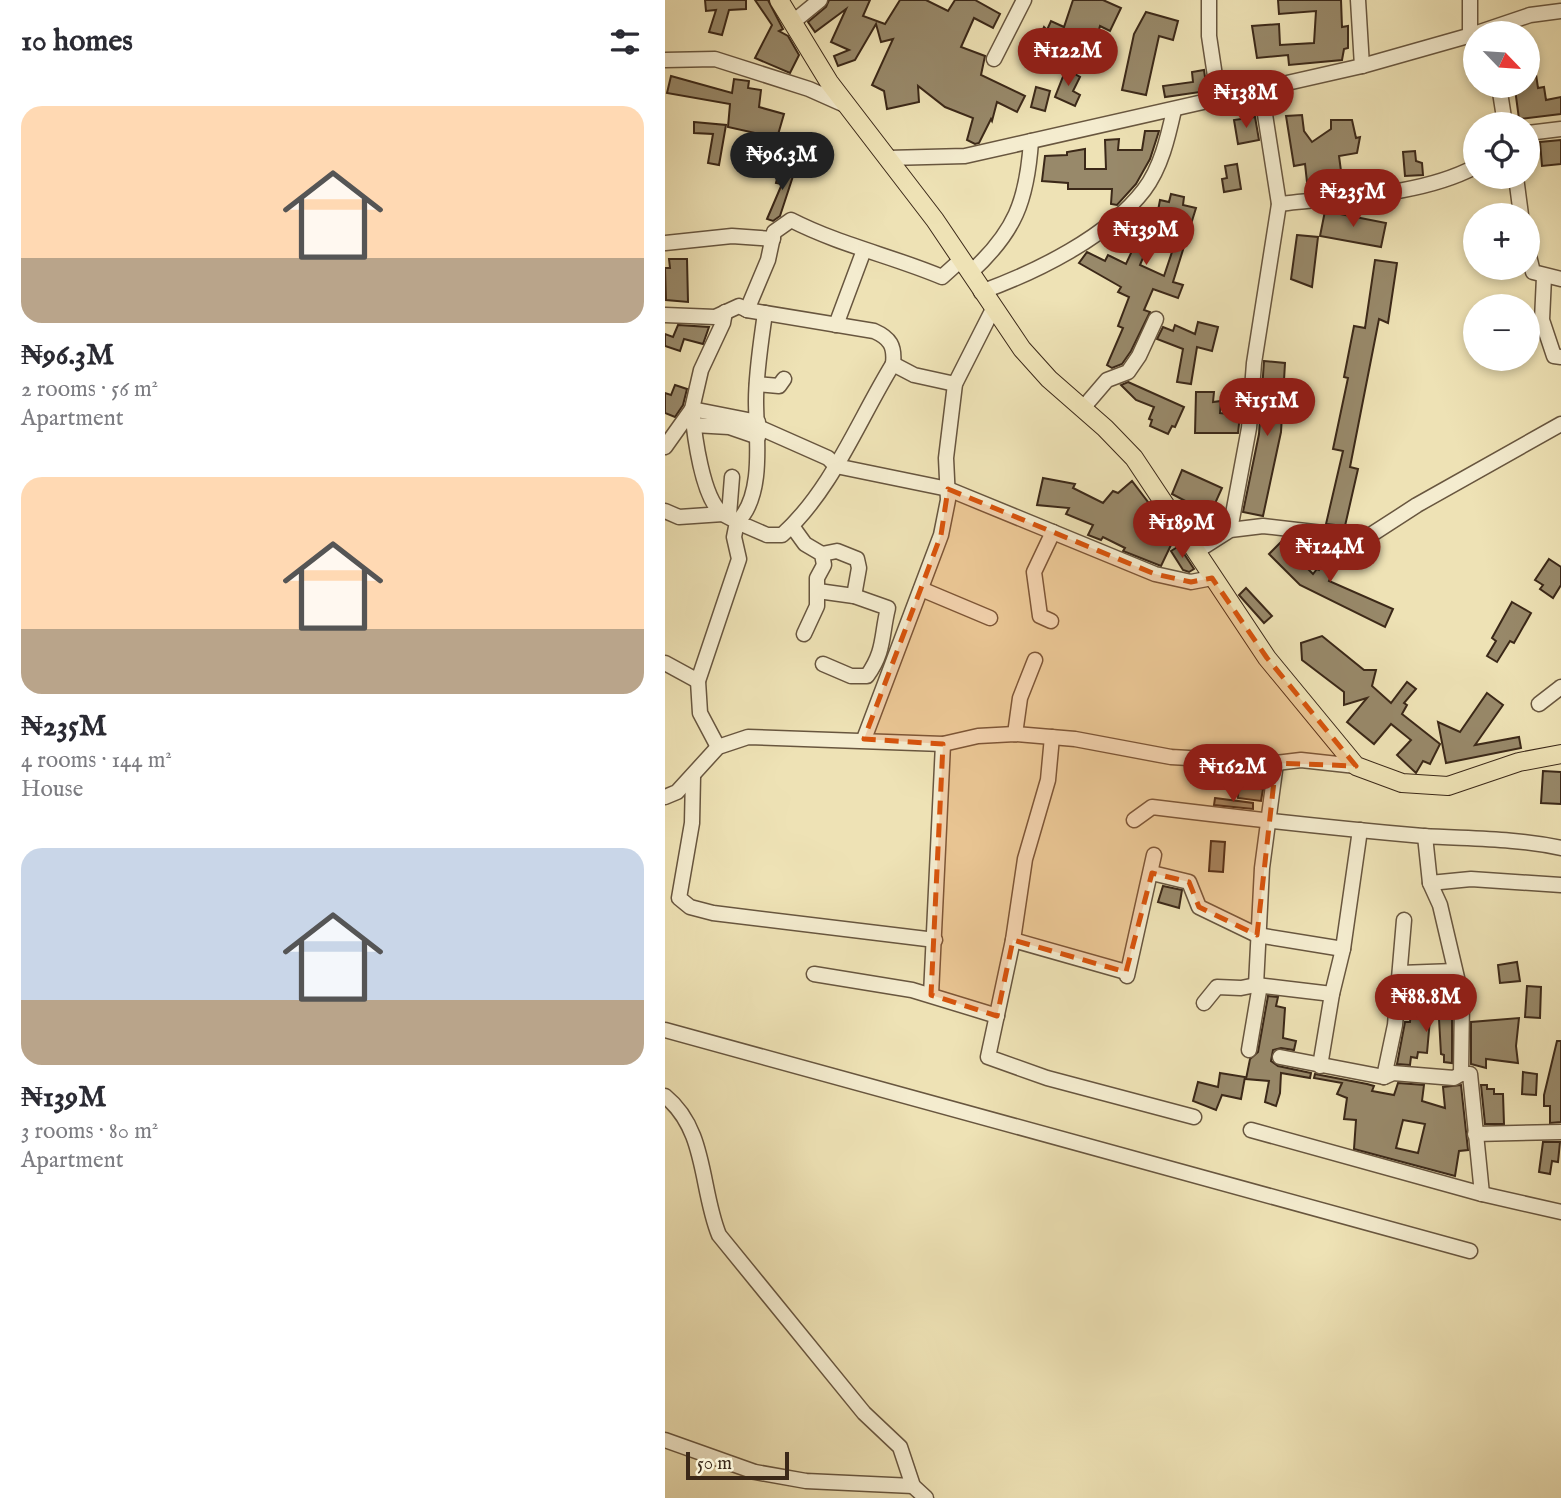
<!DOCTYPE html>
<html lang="en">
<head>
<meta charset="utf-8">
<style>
	:root { --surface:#fff; --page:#f2f2f3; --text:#2b2b33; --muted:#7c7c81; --accent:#8f2418 }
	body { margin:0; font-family:"IM FELL English",serif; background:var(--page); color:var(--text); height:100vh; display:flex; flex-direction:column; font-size:26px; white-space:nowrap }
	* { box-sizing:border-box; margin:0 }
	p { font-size:23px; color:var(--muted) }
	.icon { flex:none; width:38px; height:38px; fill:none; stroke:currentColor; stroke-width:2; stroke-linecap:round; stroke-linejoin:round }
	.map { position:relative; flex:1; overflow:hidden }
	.details { display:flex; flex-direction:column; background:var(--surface); width:665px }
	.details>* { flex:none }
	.needle { width:46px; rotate:115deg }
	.fabs { position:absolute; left:798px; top:21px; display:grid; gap:14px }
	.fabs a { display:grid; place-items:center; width:77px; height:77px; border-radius:50%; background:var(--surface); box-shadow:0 4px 10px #0003; font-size:35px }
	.scale { position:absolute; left:21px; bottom:18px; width:103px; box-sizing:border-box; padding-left:7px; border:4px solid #3b2818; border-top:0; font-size:19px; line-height:24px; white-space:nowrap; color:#3b2818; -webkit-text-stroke:5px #f4eccf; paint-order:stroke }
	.price { position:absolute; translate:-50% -60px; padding:0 16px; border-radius:24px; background:var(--accent); color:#fff; font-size:23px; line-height:46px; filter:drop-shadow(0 2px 4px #0008) }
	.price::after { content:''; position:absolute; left:50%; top:42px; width:21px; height:16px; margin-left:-10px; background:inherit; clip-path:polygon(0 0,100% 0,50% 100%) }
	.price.on { background:#222; color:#fff }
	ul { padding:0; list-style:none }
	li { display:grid; align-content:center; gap:14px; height:371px; padding:0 21px }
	li span { display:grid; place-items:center; height:217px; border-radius:21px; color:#555 }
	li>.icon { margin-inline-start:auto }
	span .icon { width:126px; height:126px; fill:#fffc; stroke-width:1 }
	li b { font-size:30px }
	h2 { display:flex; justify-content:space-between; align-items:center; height:84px; padding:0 21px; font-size:30px }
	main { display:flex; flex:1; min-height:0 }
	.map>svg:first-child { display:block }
</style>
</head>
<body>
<main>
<section class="details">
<h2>10 homes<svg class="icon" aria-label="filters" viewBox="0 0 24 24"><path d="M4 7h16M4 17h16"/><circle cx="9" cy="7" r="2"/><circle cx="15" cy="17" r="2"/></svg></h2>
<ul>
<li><span style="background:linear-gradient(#ffd9b3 70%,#b9a48a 0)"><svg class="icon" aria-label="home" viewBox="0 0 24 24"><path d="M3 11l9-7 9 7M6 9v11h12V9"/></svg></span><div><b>₦96.3M</b><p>2 rooms · 56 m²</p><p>Apartment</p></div></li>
<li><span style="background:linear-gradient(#ffd9b3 70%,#b9a48a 0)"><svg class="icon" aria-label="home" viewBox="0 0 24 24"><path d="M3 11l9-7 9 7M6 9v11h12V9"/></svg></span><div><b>₦235M</b><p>4 rooms · 144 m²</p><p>House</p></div></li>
<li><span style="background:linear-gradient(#c9d6e8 70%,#b9a48a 0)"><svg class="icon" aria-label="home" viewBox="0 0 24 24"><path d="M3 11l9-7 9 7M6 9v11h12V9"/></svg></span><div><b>₦139M</b><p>3 rooms · 80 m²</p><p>Apartment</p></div></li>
</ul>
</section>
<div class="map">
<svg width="896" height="1498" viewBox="0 0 896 1498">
	<rect width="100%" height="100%" fill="#eee2b5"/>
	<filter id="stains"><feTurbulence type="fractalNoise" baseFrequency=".00286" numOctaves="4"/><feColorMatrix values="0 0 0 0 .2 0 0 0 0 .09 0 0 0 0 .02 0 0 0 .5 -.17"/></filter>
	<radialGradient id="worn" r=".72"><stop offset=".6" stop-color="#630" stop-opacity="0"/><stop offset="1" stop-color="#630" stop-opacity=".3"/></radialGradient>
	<g fill="#98896a" stroke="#3b2818" stroke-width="2" fill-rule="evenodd">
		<polygon points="40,0 81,0 81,9 64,10 57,35 44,32 51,10 41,11"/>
		<polygon points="90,0 103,0 118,29 114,31 123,36 134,55 125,73 90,58 107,25"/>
		<polygon points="164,0 205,0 198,16 220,24 235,0 261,0 283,11 290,0 310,0 335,14 328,28 309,18 296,47 320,56 316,75 360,96 352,112 332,102 327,121 326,119 314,143 310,144 302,140 308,118 280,107 253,86 254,102 222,109 219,91 207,85 228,39 216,42 211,24 190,60 173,66 169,56 184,50 166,42 181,9 150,32 143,22 161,7"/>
		<polygon points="408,0 438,0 456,8 445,31 435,26 431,40 417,37 415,44 397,38 392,50 387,48 384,54 370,48 379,27 382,30 386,21 399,27"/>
		<polygon points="613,0 676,0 677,27 683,26 683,48 679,49 677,60 624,65 623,55 592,58 587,26 614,24 615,45 649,43 651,11 614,14"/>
		<polygon points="481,12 513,21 508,40 494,36 481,95 457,90 469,34"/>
		<polygon points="869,61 873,88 879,87 881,100 896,97 896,114 854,119 850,89 863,86 863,62"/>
		<polygon points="401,69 415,77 408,91 415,95 410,106 390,97"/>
		<polygon points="539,70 542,91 500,97 498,86 528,82 527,72"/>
		<polygon points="6,76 67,93 69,79 84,81 83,88 96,90 94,107 119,114 112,138 63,127 65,104 2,93"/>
		<polygon points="371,87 385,91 380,111 366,107"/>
		<polygon points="637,115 639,131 647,142 666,129 666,120 687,120 691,138 695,137 692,153 674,156 678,186 643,191 640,164 629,166 621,116"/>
		<polygon points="590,117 594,140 573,144 569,120"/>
		<polygon points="29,122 61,125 54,165 43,163 48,134 29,133"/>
		<polygon points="480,131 494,131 485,159 471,184 452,205 446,204 447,189 403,189 403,183 377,181 380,156 402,155 402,152 420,149 420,169 441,169 440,140 454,139 453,150 477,150"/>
		<polygon points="896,140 896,164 877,166 875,142"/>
		<polygon points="750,151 751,161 757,163 758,175 740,176 738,152"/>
		<polygon points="572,164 576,189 559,192 557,179 562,178 560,166"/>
		<polygon points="115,166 130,170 115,216 108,221 102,219 117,184 111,183"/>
		<path d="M506 194 519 197 518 205 531 208 508 282 518 285 513 298 488 289 479 310 485 312 466 351 457 364 447 368 442 365 458 328 453 326 464 297 453 292 456 287 414 263 422 252 440 261 443 255 461 264 472 240 454 232 456 227 471 213 491 221 495 200 504 202ZM490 229 513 234 499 276 475 265Z"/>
		<polygon points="660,211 721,223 716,247 655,236"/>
		<polygon points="632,235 653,237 647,287 626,279"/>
		<polygon points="4,259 22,259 23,302 1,300 0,268 5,268"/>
		<polygon points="710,260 732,263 723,323 714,319 685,467 693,469 680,526 661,524 678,451 668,449 683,378 679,377 689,326 700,328"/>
		<polygon points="533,322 553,327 547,351 532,347 526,384 512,382 518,349 492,339 498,327 508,331 510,325 530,334"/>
		<polygon points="13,325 44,327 38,344 19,339 15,351 0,346 0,334 8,337"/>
		<polygon points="599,361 620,363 616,432 598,516 578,512 594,434"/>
		<polygon points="463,382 519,407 510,427 507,426 503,434 485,426 487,420 484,419 489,407 471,400 456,385"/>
		<polygon points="10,385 22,389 18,405 10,417 0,413 0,393 6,395"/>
		<polygon points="531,392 549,392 548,402 556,401 555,413 575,415 573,433 530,433"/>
		<polygon points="517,470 557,488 543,519 525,511 528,505 507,494"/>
		<polygon points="378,478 410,484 408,488 438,503 448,491 453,493 467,481 499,523 488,532 506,545 496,566 458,551 460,548 438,537 436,540 423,535 428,525 401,514 404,508 372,505"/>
		<polygon points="616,542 648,574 652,569 654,570 666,544 676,545 678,549 664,581 728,609 720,627 635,585 604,554"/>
		<polygon points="514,546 529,569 524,572 518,570 506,551"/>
		<polygon points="884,559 896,567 896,585 888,598 875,589 878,585 870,580"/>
		<polygon points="581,588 607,616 599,623 574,595"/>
		<polygon points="847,602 866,613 849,643 845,641 832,662 822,656 831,641 827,638"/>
		<polygon points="657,636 699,670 711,670 707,686 726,703 742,682 751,689 739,703 742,705 737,714 775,744 765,764 758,761 751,773 732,755 746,740 726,724 709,744 682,722 702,698 679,705 679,692 637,660 636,643"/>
		<polygon points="822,693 838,705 810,745 854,737 856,748 781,763 773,722 795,732"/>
		<polygon points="574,771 585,771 584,787 598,789 596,801 573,798"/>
		<polygon points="878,771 896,772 896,804 876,803"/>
		<polygon points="550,798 588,803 588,809 549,805"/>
		<polygon points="546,841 560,842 558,872 544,871"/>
		<polygon points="498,886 517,890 514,908 493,902"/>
		<polygon points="852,962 855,981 835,983 833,965"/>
		<polygon points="862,986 876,987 875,1018 860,1017"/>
		<polygon points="603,996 613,997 611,1006 620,1008 618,1038 631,1041 629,1050 616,1048 608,1050 606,1061 613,1066 646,1073 645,1078 616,1073 615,1093 611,1106 600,1102 604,1081 581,1079 585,1059 593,1052"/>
		<polygon points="761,1006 787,1008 787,1063 779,1062 779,1055 776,1054 774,1019 765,1019 762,1053 753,1052 752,1058 746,1057 745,1065 732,1064 740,1022 745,1022 746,1011 760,1013"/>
		<polygon points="854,1018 851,1046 853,1063 821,1059 821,1068 806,1064 806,1022"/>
		<polygon points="892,1041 896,1041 896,1122 885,1123 885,1106 879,1106 879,1095"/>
		<polygon points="858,1072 872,1074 871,1095 857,1094"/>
		<polygon points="555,1073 580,1077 576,1099 557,1095 551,1110 528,1101 533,1082 553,1087"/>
		<path d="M650 1074 702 1084 709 1086 707 1091 729 1095 733 1083 759 1085 757 1101 780 1108 778 1087 796 1085 803 1150 794 1151 790 1176 689 1149 691 1120 679 1119 682 1098 672 1094 677 1083 649 1078ZM738 1120 760 1124 753 1153 731 1148Z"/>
		<polygon points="816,1085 822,1085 822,1089 829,1089 829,1094 838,1094 839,1124 820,1124"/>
		<polygon points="878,1142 895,1142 893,1162 887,1161 885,1174 874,1172"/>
	</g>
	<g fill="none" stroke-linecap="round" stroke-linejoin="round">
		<g stroke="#68563f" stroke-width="17">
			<g id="minor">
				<polyline points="544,0 544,36 553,96"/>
				<polyline points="693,0 697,66"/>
				<polyline points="128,22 155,0"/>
				<polyline points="812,33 865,15 896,11"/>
				<polyline points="805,35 805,0"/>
				<polyline points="329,59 359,0"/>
				<polyline points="0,60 50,59 144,89 180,105"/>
				<polyline points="834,86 840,124"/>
				<polyline points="863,133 896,129"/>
				<polyline points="223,158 300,156 697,66 810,34"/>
				<polyline points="851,177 856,215"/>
				<path d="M614 204C678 196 752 197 810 167"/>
				<polyline points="0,243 67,236 108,239"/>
				<polyline points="863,252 868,272 896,279"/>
				<path d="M305 273C350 232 362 201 366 141"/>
				<polyline points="879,277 877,320 889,356 896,357"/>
				<path d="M316 292C371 272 443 237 479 190 496 168 503 137 509 110"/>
				<path d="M82 310 103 260 109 232 126 220C175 245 227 256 277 277L297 259"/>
				<path d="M100 313C96 342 91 372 91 401 91 435 100 496 72 522L102 535H117C167 490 193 421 228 364L249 375 290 384"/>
				<path d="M0 315 50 317 74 306 82 310 209 331C225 338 230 346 228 364"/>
				<polyline points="171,325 199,250"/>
				<polyline points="92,384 114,386 119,379"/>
				<polyline points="418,408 442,380 463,372 474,356 491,319"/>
				<polyline points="29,425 64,427 93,437"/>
				<polyline points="93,427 163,458 171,466 283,489 490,574 526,582 547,578"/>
				<polyline points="0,447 27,409 36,370 58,323 60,312"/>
				<polyline points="0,511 14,517 58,514"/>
				<polyline points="64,515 67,477"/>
				<polyline points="127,526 140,544 157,554 159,565 152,578 152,606 139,634"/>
				<polyline points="565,530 584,428 589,363 614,204 596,89"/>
				<polyline points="532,551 565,530 598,526 701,538 752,505 896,424"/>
				<polyline points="157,554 172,551 192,559 194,568 189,596"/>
				<polyline points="256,589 325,618"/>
				<path d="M153 591 189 596 223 608C216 636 220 651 202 676H186L158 664"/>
				<polyline points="386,621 375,616 369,572 388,532"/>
				<polyline points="0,663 33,681"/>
				<polyline points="874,704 896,687"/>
				<polyline points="350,734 355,698 370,660"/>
				<polyline points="387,737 383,780 360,859 348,940 323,1057 382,1078 529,1117"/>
				<polyline points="199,739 276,535 283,500 281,458 290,384 328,309"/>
				<path d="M53 747 35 713 33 681 74 559 69 537 72 522C67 518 62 517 58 514 37 500 29 432 27 409L93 422"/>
				<polyline points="28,776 27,823 14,898 25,907 48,913 270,940"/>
				<polyline points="0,797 12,792 53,747 83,737 278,744 313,736 350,734 410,739 506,757 611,763 636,760 691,766"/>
				<path d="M469 820 487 807C577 818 667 828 758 836 804 839 850 838 896 848"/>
				<polyline points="760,836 765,883 775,905 797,999 796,1074 805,1074 817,1194"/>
				<polyline points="487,873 524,882 534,907 592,935 678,949"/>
				<polyline points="765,883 806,879 896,885"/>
				<polyline points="348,940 461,972"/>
				<polyline points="735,973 790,971"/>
				<polyline points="149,974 247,990 332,1016"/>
				<polyline points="462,976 489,855"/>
				<polyline points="591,985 597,868 611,763"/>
				<polyline points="266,995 278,744"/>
				<polyline points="539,1003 552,987 576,988 591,985 667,994"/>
				<polyline points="0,1030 805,1251"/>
				<polyline points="584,1050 595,985"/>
				<polyline points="615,1057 719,1077 730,1025 739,920"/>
				<polyline points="655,1066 667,994 678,949 695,830"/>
				<polyline points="719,1077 728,1073 789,1078 796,1074"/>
				<path d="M0 1096C42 1130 35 1188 54 1235L199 1413 235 1447 248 1486 261 1498"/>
				<polyline points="586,1130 817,1194 896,1212"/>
				<polyline points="810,1134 896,1132"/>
				<polyline points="0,1440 90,1472 141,1481 248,1486"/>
			</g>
		</g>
		<g stroke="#3b2818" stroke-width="20">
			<polyline id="major" points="114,0 164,82 270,220 357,349 384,379 440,428 469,458 602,658 691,766 737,783 783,786 854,762 896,754"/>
		</g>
		<use href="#minor" stroke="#f4eccf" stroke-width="14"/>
		<use href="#major" stroke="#eee2b5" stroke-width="18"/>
	</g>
	<path fill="#d7540d" fill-opacity="0.2" stroke="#d7540d" stroke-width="5" stroke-dasharray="14 9" stroke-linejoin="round" d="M283 489 490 574 526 582 547 578 602 658 691 766 611 763 592 935 534 907 524 882 487 873 461 972 348 940 332 1016 266 995 278 744 199 739 276 535Z"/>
	<rect width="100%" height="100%" filter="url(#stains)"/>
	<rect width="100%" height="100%" fill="url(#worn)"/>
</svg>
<div class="fabs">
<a><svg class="needle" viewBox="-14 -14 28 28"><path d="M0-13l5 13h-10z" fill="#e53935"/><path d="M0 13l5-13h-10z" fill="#7c7c81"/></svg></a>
<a><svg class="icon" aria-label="locate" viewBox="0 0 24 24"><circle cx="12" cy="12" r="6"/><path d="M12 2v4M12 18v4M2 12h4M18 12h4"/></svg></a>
<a>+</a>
<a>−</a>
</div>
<div class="scale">50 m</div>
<b class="price" style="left:403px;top:88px">₦122M</b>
<b class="price" style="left:581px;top:130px">₦138M</b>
<b class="price on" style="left:117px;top:192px">₦96.3M</b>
<b class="price" style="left:688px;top:229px">₦235M</b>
<b class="price" style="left:481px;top:267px">₦139M</b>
<b class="price" style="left:602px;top:438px">₦151M</b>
<b class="price" style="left:517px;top:560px">₦189M</b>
<b class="price" style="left:665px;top:584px">₦124M</b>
<b class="price" style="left:568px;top:804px">₦162M</b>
<b class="price" style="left:761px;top:1034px">₦88.8M</b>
</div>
</main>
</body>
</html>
